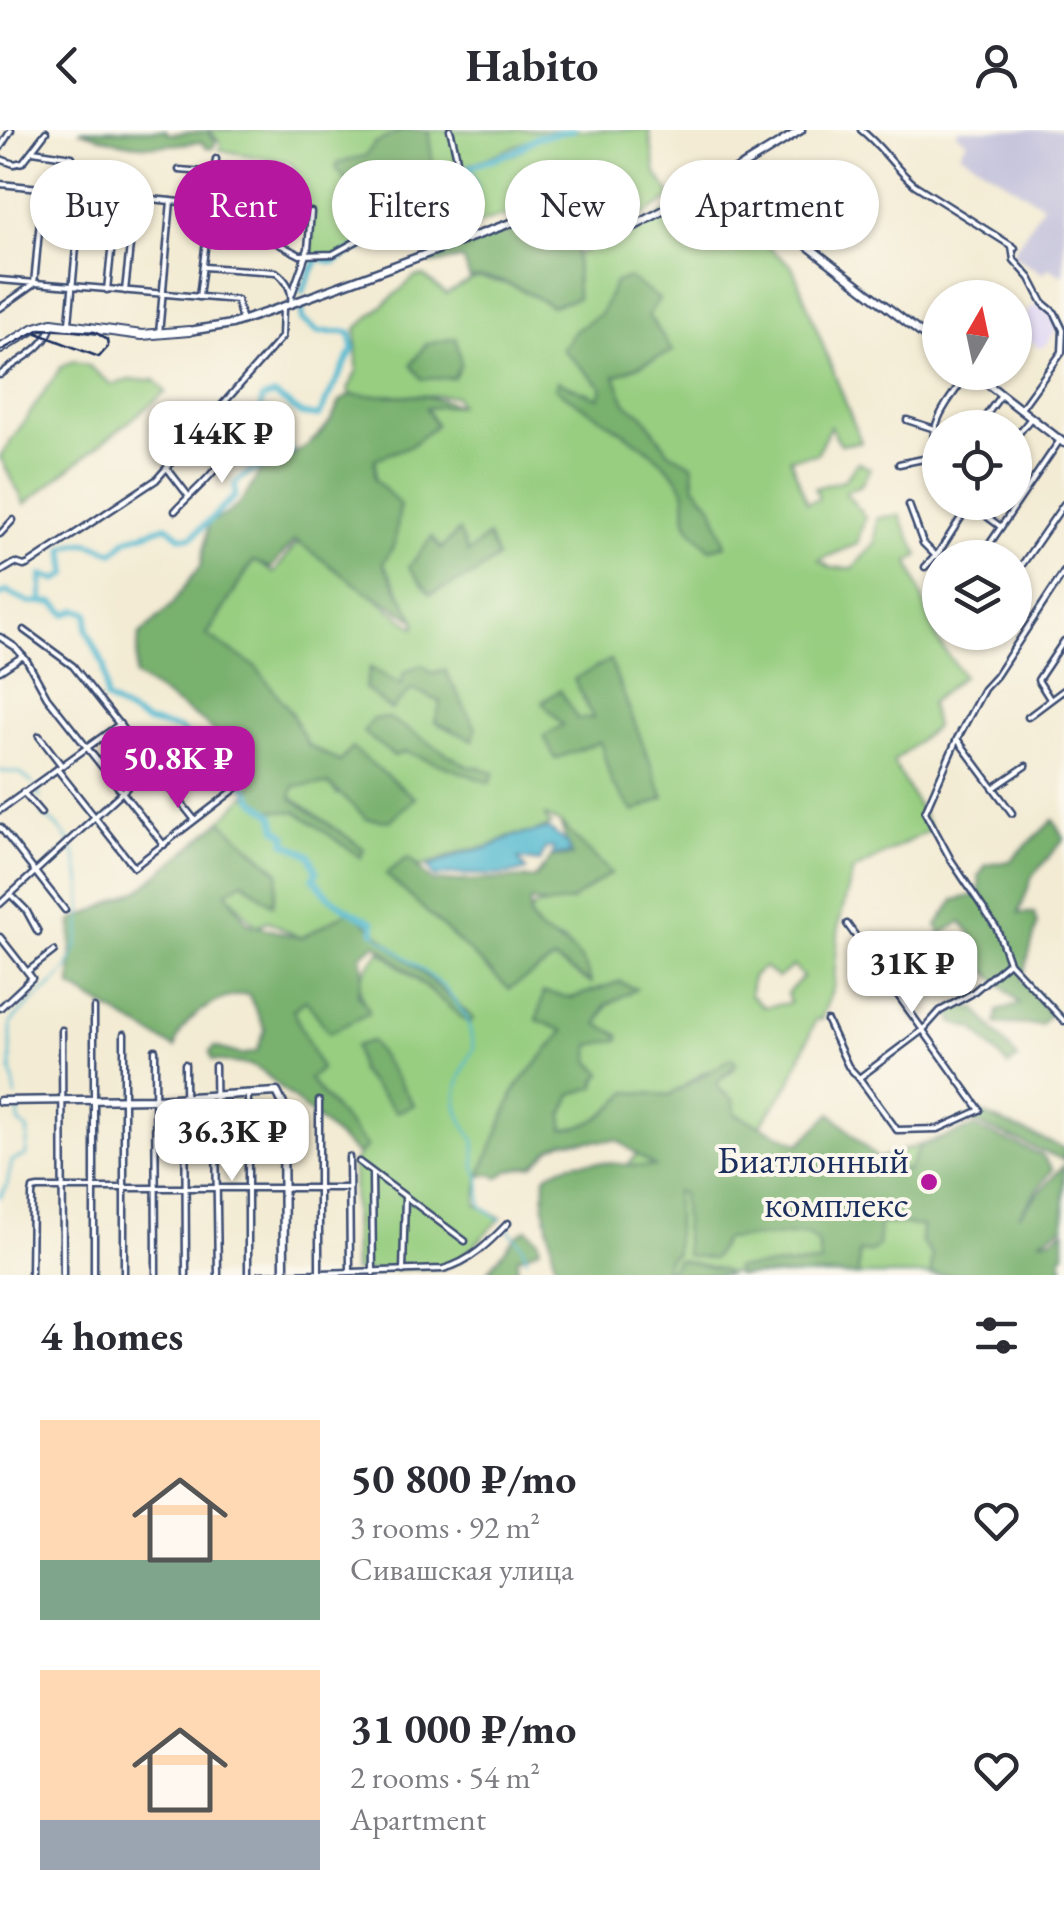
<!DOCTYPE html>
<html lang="en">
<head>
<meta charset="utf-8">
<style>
	:root { --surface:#fff; --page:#f7f7f7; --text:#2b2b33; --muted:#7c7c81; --accent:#b5179e }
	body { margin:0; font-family:"EB Garamond",serif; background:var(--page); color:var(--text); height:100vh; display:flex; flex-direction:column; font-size:38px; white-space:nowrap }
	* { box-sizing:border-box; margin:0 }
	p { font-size:32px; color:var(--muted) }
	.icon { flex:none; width:55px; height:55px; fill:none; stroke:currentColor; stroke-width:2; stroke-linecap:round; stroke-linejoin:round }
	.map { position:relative; height:1145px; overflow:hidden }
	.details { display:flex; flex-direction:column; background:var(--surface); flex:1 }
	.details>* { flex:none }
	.guide { position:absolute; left:30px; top:30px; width:1005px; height:90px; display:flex; gap:20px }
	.needle { width:65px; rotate:9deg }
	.controls { position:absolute; left:922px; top:150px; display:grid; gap:20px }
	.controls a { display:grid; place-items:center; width:110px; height:110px; border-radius:50%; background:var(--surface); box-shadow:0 2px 8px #0004; font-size:50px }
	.price { position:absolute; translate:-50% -85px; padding:0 22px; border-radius:20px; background:#fff; color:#222; font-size:32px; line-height:65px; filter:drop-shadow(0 2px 5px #0008) }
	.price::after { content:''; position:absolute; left:50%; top:60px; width:30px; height:22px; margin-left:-15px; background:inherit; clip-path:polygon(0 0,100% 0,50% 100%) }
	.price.current { background:var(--accent); color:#fff }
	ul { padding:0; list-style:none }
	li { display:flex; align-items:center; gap:30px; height:250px; padding:0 40px }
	li span { display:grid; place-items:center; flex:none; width:280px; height:200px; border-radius:0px; color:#555 }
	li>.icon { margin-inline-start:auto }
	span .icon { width:120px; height:120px; fill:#fffc; stroke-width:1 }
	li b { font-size:42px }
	h2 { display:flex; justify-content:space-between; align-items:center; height:120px; padding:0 40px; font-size:42px }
	.tag { padding:0 35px; border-radius:45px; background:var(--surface); box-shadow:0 2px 8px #0004; font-size:35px; line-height:90px }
	.tag.current { background:var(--accent); color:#fff }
	header { display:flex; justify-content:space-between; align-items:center; height:130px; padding:0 40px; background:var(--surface); font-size:45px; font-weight:700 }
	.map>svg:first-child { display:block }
</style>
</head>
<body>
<header><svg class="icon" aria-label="back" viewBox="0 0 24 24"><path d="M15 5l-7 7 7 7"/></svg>Habito<svg class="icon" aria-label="person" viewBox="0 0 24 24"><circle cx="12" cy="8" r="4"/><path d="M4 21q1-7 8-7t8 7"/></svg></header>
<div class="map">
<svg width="1064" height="1145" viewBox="0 0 1064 1145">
	<rect width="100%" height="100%" fill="#fbf7ec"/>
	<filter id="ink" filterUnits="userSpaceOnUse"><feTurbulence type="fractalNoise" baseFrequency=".01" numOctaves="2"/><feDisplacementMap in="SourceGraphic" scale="20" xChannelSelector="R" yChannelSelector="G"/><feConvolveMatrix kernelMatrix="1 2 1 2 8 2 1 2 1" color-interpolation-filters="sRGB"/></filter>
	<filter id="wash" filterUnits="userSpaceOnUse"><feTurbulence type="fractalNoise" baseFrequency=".0048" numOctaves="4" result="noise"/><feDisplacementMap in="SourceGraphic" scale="40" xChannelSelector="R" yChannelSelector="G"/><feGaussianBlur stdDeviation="2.25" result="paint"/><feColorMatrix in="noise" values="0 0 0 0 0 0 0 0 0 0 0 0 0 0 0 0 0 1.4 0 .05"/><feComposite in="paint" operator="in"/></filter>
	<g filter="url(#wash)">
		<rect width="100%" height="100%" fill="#f3ebd3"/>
		<polygon fill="#ded5f5" points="1034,174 1056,186 1058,198 1044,217 1039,218 1015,198"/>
		<polygon fill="#c3c1db" points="959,0 1064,0 1064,145 1048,138 1044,144 1016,127 1013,122 1043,75 960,23 967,11 956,4"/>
		<g fill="#97ce80" stroke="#597e6f" stroke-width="2.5" fill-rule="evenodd">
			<path d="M209 0H565C531 6 501 24 468 35 471 46 475 57 474 69 473 79 470 82 473 93 426 80 374 112 333 133L315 126 310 128 312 99 293 95 296 42 291 33 220 20 221 14Z"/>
			<path d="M578 0H649L656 44 673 67 624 97 606 98 522 86 499 87 477 94C471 76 479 60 471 37L517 23 537 8Z"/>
			<path d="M666 82 693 89 707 104 739 94 792 136 861 312 841 315 830 296 817 324 790 328 807 373 819 369 815 358 844 350 858 332 870 339 861 355 845 362 865 387 857 414 819 430 831 438H853L875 413 877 388 899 385 919 425 909 432 938 511 963 546 930 573 935 597 893 632 931 699 853 741 839 793 834 855 821 890 816 889 790 953 760 996 735 984 727 964 719 960 717 952 734 939 704 942 684 956 736 1065 779 1091 812 1079 850 1037 975 998 1038 1056 1018 1088 972 1145H764L651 1138 615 1049 646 1014 676 961 669 965 628 962C608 982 592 998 563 1000V985L572 964 595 957 601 942 590 931V914L619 909V905L598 895 619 852 571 868 543 863 565 900 516 958 480 1046 476 1074 501 1088 461 1129 444 1138 354 1141 353 1032 366 1016 309 949 321 939 293 881 306 870 368 883C353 854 360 843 381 821L470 894 458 874 351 780 301 808 268 791 256 796 226 762 242 750 267 771 279 742 221 691 246 665 266 680 297 681 360 727 363 718 291 667 294 655 329 654 337 664 352 619 341 632 308 615 290 581 207 506 254 430 274 443 296 414 305 415 415 498V490L378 423 375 328 412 315 435 294 425 278 459 275 455 266 350 265 348 260 357 240 356 199 415 147 424 146 446 164 477 147 511 155 552 176 577 167 576 125ZM371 538 401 555 441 541 473 609 435 592 442 572 412 559 365 558ZM544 685 560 693 611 744 545 775 534 777 529 785 541 804 565 812 591 851 554 830 509 858 387 745 408 727 421 737 467 720 488 717 509 706 535 702 551 695ZM793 836 803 847 787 863 790 873 764 877 750 865 752 847 764 837 778 848Z"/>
			<polygon points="73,231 89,236 112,255 129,250 155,250 166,262 25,374 0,327 62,236"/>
		</g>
		<g fill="#79b16e" stroke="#4a7066" stroke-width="2.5">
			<path d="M79 0H165L169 4 208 1 216 12 213 18 208 19 201 12C148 18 129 18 79 0Z"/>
			<polygon points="403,0 428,0 435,48 395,72 368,74 336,39 337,33 365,26 375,13"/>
			<path d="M526 94 581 105 576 125 577 168 552 176C528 163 497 143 470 149L462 129 431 134 429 128Z"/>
			<path d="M629 148 659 169 648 185 673 221 615 246 626 274 643 285 669 322 692 334 695 356 713 377 726 415 710 419C702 410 688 400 686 389 684 379 687 367 683 358 668 323 587 282 555 258L557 251 599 268 602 257 562 219 575 201 601 183 615 152Z"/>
			<polygon points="456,208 461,234 454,248 422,249 411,235 426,214"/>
			<path d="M350 265 425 266 459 275 426 278 436 295 412 315 375 329V349L400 375 395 414 383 433 415 490 358 456 295 410 271 438 253 431 207 505 256 537 290 581 308 615 340 632 352 618 415 668 390 691 367 689 329 654 294 656 291 668 364 719 361 727 297 682 266 680 246 665 257 641 206 594 135 546 139 505 170 477 201 435 209 392C236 383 247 367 259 342 295 325 326 310 340 271Z"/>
			<polygon points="459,401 468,423 488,406 497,428 474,445 430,464 409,437 432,407 441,419"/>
			<polygon points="610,530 664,668 634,682 612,654 600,612 555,629 544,606 563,595 542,572 560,560 577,589 593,588 574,549"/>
			<polygon points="421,535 434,544 445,540 476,599 473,610 435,592 441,572 412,559 391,580 365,558 370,538 401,555 404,543"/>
			<polygon points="389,588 469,637 479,637 494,643 490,653 406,622 394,626 363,602 373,589"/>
			<polygon points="1053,690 1064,709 1032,747 1019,783 1034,783 1037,795 1022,850 1050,884 1041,895 996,894 998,881 1020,874 974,829 971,803 961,792 941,804 937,795 954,770 980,764 979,746 986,735 1010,731"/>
			<path d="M221 691 279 743 273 775 243 751 226 762 248 794 301 808 351 780 473 888 469 894 376 814 361 825 363 840 358 865 368 878 369 883 329 903 306 870 293 880 321 939 309 949 367 1017 358 1025 262 941 249 935 212 930 210 922 215 917 242 925 257 921 265 899 248 864C218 865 180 888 175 918L71 857 72 791 141 759Z"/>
			<path d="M560 693 611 743 571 771 545 775 530 771C530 776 529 782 530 787 539 815 581 805 591 853L554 830 509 859 386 744 408 727 432 752 535 748 552 727 572 726Z"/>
			<path d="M619 852 636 859 605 876 598 894 619 905V910L590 915V931L602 944 596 950 595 957 572 964 563 985V999C592 998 608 982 628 962L670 965 732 928 737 933 717 952 720 960 734 970 735 984 800 1014 831 983 877 1029 907 1041 920 1016 974 997 1042 1025 1053 1039 1019 1085 1064 1035V1096L1039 1111 1053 1108 1064 1100V1124L1061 1125 1064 1145H931L932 1125 921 1112 922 1096 880 1093 878 1117 871 1122H859L858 1145H737L735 1138 821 1133 818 1113 807 1104 724 1109 713 1129 686 1125 682 1064 676 1061V1124L670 1126 664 1138 671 1140 676 1130H681L723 1140 727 1145H557L544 1074 545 1047C574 1020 620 1038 654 1036L617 1010 564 1012 551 1018 534 1035 510 1040 498 1048 493 1044 480 1046 516 958 564 901 537 890 544 862 572 868Z"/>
			<polygon points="955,875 976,879 1018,929 1008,936 974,899 953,893 950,882"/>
			<polygon points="371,911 414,975 397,982 360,942 355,916"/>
			<polygon points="978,982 1064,1018 1064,1030 972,992"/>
			<polygon points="527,1099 538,1109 540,1118 517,1128 518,1145 485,1145 516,1106"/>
		</g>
		<path fill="#52b9d0" stroke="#367497" stroke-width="2.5" d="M549 699 568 714 570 724 552 725 554 718H545L540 732 518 729 526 740C497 751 464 739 434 748L428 737 464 723 488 718 511 707Z"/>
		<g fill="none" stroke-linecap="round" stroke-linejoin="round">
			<g stroke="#52b9d0" stroke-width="2.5">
				<polyline points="0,641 20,643 32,653"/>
				<polyline points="35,657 40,668"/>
				<path d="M377 805 444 857 467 888 474 918C454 954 447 977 475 1010V1037L480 1049 481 1076 500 1090"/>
				<path d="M16 966 11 939V893C25 874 47 863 62 845 87 817 86 753 73 719 67 704 55 694 43 685"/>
				<polyline points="0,1067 7,1055 12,1031 26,1025 28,1001 19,992 18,976"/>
				<polyline points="506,1097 522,1115 527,1129"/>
			</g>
			<g stroke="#52b9d0" stroke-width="6">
				<path d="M302 162 318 128 334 132 353 120 411 104 446 78 452 89 467 96 475 95C472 84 475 81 476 70 477 59 473 47 469 37L516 21 537 7 573 0"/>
				<path d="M0 465 7 462 30 473 42 472V445L57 450 67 444 64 418C89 408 91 415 114 422L127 409 167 396 181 407H192L235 366V354C255 333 268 339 291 321L283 308 269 305 251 311 248 302 261 281 262 269 275 265 302 284 319 286 353 219 350 202H319L302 190V177"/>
				<polyline points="42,472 55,473 66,484 77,480 88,483 87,500 104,536 106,569"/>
				<polyline points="107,570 146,592 179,599 206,620 220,627 228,641 241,651"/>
				<path d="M245 656 254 670 274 686 277 699 287 706 285 712 310 725 317 743 313 748C320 754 324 763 330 767 343 778 358 785 373 792L374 802"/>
			</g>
		</g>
	</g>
	<g filter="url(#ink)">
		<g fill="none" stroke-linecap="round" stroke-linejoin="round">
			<g stroke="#3b4b70" stroke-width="9">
				<g id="minor">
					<path d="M861 0C882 16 894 38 915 55L1015 118"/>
					<polyline points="0,18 11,0"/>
					<polyline points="33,21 72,27"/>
					<polyline points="0,29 14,34 23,32 46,2"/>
					<polyline points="179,40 285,48"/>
					<polyline points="0,54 211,75"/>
					<path d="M208 106 271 110 300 125 333 124 424 74 447 68C464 46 457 25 450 0"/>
					<polyline points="1012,116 1014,130 1030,148 1043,173 1055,183 1063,200 1062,222 1020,280"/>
					<path d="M204 137 276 142C288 151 293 161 291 174"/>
					<polyline points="0,150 237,170 242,191"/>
					<polyline points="107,160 114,94 124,92"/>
					<polyline points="125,161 132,97 124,92 127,68"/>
					<polyline points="292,164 308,119 311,82"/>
					<polyline points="199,167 216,29"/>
					<polyline points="0,178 34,154 43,58"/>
					<polyline points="69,193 81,64"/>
					<polyline points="159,204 171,71"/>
					<path d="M0 245C17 230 47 219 52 194"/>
					<polyline points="907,290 932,298"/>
					<polyline points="977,298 1001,265"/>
					<polyline points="1015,308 1031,288"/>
					<polyline points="899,334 933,327"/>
					<polyline points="167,338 187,364"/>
					<path d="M938 341C923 298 944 277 969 242"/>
					<polyline points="970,374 1001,397"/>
					<polyline points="909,375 923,413 936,426"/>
					<path d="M175 381C189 365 207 352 220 333 226 324 229 313 236 304"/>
					<polyline points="0,404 13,390"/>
					<polyline points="980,428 1060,310"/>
					<polyline points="925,437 939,422 971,372"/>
					<polyline points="0,442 15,433 24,436 29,434 156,350 282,207 283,178"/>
					<polyline points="1064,442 996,546 984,559 957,609 925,682 951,730 997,799 1009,832 1064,891"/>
					<polyline points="1015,445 1064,374"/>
					<polyline points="24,500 73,536 194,689"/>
					<polyline points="972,504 975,502"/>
					<polyline points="0,507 15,517 27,531 47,567 164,715"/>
					<polyline points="0,541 23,526"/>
					<polyline points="1050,569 1038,550 1064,511"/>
					<polyline points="1028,587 1064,560"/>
					<polyline points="39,606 62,636"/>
					<polyline points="957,609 1012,683"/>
					<polyline points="57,639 134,737 238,657"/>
					<polyline points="166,653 190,633"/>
					<polyline points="995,657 1026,636"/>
					<polyline points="23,662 41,683"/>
					<polyline points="177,668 200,649"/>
					<polyline points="0,680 120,594"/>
					<polyline points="0,697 65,780"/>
					<polyline points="11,765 26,780 38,802"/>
					<polyline points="0,774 181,608"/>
					<polyline points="847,794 980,980 938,999 897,1000 859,948"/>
					<polyline points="0,807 32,848 0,878"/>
					<polyline points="28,841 54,821"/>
					<polyline points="827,891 848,936 859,948 923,900 940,881 971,864 1009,832"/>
					<polyline points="62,900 63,1145"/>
					<polyline points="155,920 156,1145"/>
					<polyline points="185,934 186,1145"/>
					<polyline points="215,936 218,1145"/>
					<polyline points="248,963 248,1145"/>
					<polyline points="319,971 319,1142"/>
					<polyline points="349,1027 350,1142"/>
					<polyline points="359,1032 465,1111"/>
					<polyline points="372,1043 373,1143"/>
					<polyline points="403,1141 405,1067"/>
					<polyline points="31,1145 32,1065 33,1059 38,1058 349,1058"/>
					<polyline points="94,1145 94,878"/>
					<polyline points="124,1145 124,904"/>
					<path d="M260 1145 443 1139C470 1132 489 1113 508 1093"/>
				</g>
			</g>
			<g stroke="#3b4b70" stroke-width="11">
				<g id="tertiary">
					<polyline points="721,49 940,218"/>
					<polyline points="189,201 232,194 282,177 516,91 620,104 721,49 801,0"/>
					<polyline points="972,242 1064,313"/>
					<polyline points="0,971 155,969 277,962 283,974 284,1145"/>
				</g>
			</g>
			<g stroke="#3b4b70" stroke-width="12">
				<polyline id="secondary" points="0,219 35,198 52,193 142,205 189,201"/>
			</g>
			<use href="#minor" stroke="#fff" stroke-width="4"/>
			<use href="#tertiary" stroke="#fff" stroke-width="6"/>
			<use href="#secondary" stroke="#fff" stroke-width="8"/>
			<polyline stroke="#1b2f5e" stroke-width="2.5" points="0,221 40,199 95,202 107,210 108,217 99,227 37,203"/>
		</g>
	</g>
	<circle fill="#b5179e" stroke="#fbf7ec" stroke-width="4" cx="929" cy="1052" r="10"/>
	<g text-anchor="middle" stroke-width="8" stroke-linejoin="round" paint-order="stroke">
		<g font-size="38" fill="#1b2f5e" stroke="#fbf7ec" text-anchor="end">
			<text x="909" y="1043">Биатлонный<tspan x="909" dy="44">комплекс</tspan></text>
		</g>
	</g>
</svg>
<div class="controls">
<a><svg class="needle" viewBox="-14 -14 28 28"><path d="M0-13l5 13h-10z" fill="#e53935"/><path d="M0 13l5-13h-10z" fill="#7c7c81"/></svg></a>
<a><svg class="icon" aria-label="locate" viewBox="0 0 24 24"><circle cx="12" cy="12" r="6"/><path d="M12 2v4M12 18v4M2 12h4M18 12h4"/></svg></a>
<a><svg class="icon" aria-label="layers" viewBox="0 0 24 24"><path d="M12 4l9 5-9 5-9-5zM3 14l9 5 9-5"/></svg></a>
</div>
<b class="price" style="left:222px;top:356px">144K ₽</b>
<b class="price current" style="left:178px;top:681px">50.8K ₽</b>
<b class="price" style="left:912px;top:886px">31K ₽</b>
<b class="price" style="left:232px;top:1054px">36.3K ₽</b>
<div class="guide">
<a class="tag">Buy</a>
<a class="tag current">Rent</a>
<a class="tag">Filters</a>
<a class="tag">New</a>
<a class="tag">Apartment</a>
</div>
</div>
<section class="details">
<h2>4 homes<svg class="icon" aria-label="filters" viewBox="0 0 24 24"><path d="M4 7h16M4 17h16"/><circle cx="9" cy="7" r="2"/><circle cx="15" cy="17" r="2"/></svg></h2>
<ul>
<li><span style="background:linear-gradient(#ffd9b3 70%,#7fa58c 0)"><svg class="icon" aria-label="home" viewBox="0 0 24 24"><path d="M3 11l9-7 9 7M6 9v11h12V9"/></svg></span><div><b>50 800 ₽/mo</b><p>3 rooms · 92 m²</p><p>Сивашская улица</p></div><svg class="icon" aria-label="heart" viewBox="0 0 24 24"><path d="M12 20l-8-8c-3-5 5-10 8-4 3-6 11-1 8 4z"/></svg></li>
<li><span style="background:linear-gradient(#ffd9b3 75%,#9aa5b1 0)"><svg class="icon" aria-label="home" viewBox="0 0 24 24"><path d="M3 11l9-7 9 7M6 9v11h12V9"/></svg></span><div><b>31 000 ₽/mo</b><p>2 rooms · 54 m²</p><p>Apartment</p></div><svg class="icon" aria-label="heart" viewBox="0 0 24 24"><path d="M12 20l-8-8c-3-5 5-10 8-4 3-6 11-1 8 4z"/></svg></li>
</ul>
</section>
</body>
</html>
